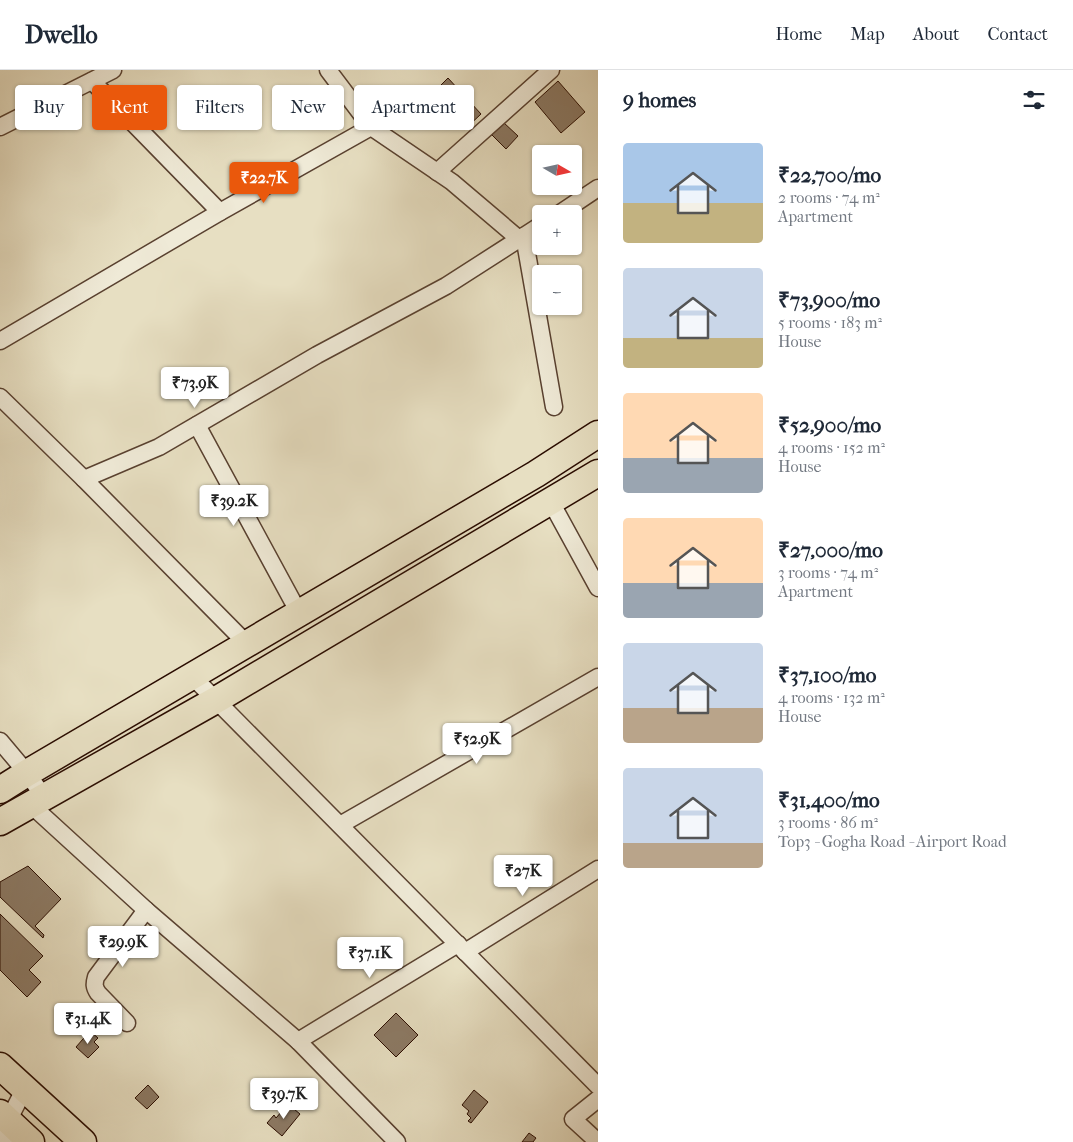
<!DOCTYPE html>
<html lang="en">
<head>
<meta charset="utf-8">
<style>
	:root { --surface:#fff; --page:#f6f6f7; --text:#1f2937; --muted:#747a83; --line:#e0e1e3; --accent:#ea580c }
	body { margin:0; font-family:"IM FELL French Canon",serif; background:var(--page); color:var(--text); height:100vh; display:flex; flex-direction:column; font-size:19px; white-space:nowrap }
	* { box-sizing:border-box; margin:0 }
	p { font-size:16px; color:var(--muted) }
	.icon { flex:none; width:28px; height:28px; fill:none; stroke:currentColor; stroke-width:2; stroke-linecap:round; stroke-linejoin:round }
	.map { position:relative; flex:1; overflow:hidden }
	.drawer { display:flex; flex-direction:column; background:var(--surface); width:475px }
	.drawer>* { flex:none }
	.hud { position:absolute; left:15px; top:15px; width:475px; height:45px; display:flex; gap:10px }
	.needle { width:32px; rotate:99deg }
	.controls { position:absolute; left:532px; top:75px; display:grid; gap:10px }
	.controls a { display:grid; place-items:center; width:50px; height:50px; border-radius:5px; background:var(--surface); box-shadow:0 1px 4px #0004; font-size:25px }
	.price { position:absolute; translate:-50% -42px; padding:0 11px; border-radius:5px; background:#fff; color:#222; font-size:16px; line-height:32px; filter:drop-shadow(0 1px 2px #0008) }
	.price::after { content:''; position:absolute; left:50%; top:30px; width:15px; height:11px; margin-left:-8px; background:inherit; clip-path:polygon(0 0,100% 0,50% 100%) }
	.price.active { background:var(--accent); color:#fff }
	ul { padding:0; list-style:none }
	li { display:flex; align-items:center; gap:15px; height:125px; padding:0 25px }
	li span { display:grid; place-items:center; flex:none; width:140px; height:100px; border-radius:5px; color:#555 }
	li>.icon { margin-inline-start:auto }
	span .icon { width:60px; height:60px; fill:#fffc; stroke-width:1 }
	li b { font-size:21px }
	h2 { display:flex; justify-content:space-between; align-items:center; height:60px; padding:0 25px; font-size:21px }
	.chip { padding:0 18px; border-radius:5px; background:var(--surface); box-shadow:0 1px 4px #0004; font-size:18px; line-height:45px }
	.chip.active { background:var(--accent); color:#fff }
	header { display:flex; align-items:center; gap:30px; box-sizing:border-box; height:70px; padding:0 25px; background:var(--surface); border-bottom:1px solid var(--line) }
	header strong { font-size:24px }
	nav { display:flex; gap:28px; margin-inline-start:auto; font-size:18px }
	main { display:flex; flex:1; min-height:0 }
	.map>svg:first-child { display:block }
</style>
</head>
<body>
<header>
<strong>Dwello</strong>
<nav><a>Home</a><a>Map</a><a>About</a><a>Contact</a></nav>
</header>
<main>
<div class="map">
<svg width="598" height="1072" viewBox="0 0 598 1072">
	<rect width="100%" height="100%" fill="#e7dfc2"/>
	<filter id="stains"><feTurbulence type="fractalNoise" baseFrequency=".004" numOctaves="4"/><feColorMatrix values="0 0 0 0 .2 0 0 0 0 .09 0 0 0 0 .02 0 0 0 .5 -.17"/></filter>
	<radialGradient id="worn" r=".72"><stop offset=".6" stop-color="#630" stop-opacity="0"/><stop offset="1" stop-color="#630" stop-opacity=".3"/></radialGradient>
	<g fill="#8c7a65" stroke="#2a0c00">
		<polygon points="448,8 481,44 464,60 446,41 445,36 433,23"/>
		<polygon points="558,11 585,42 561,63 535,32"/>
		<polygon points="503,52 518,66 506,79 491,64"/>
		<polygon points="28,796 61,829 35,856 44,865 43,868 0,827 0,812"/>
		<polygon points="0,844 43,886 29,900 41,912 27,927 0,900"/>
		<polygon points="396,943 418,965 396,987 374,965"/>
		<polygon points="90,961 98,968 94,972 99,977 88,988 76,977"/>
		<polygon points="148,1015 159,1027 147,1039 135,1028"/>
		<polygon points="474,1020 488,1032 471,1053 468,1051 471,1048 467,1044 469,1041 462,1035"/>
		<polygon points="288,1034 300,1044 282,1066 267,1053 274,1045 276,1048"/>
		<polygon points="529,1063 536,1068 533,1072 522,1072"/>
	</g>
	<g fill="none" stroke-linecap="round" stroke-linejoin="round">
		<g stroke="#594130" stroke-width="19">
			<g id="street">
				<polyline points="328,0 371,57"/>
				<polyline points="92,11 220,142"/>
				<polyline points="0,57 113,0"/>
				<polyline points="437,102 551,0"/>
				<polyline points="559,144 598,118"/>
				<polyline points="524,166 554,337"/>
				<polyline points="0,271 220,142 371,57 452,112 519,169"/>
				<polyline points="0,327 84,409"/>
				<polyline points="197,355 299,543"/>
				<polyline points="551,432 598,518"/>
				<polyline points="247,574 84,409 159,377 317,285 446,216 541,155"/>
				<polyline points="192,606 598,1016"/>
				<polyline points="0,671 27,703 44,727"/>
				<polyline points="30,734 146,840 298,971 397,1072"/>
				<polyline points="340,755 598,607"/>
				<polyline points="465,882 598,799"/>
				<path d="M127 953 98 923C94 917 94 914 96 907L146 840"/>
				<polyline points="298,971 458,874"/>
				<polyline points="598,1029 573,1049 598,1072"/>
				<polyline points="8,1072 8,1051 25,1018"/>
			</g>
		</g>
		<g stroke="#2a0c00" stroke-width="29">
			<g id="primary">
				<polyline points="0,720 27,703 536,404 598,364"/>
				<polyline points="0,752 216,630 598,403"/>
				<polyline points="0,996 83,1072"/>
				<polyline points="0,1043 31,1072"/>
			</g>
		</g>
		<use href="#street" stroke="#efead7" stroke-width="16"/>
		<use href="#primary" stroke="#e7dfc2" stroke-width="26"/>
	</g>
	<rect width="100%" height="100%" filter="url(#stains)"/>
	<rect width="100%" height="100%" fill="url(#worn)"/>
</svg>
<div class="controls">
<a><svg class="needle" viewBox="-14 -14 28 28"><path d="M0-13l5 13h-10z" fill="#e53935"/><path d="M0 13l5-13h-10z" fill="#747a83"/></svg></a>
<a>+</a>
<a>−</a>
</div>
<b class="price active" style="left:264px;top:134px">₹22.7K</b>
<b class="price" style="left:195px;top:339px">₹73.9K</b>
<b class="price" style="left:234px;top:457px">₹39.2K</b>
<b class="price" style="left:477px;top:695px">₹52.9K</b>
<b class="price" style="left:523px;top:827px">₹27K</b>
<b class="price" style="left:123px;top:898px">₹29.9K</b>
<b class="price" style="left:370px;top:909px">₹37.1K</b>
<b class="price" style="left:88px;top:975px">₹31.4K</b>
<b class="price" style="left:284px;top:1050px">₹39.7K</b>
<div class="hud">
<a class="chip">Buy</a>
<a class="chip active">Rent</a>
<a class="chip">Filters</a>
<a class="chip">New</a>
<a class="chip">Apartment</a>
</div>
</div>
<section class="drawer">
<h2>9 homes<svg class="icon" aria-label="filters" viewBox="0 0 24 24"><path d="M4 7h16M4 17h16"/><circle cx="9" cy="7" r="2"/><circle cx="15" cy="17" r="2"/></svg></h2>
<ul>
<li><span style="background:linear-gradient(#a9c7e8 60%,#c2b280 0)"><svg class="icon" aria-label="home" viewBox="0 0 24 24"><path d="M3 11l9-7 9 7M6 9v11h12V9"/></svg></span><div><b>₹22,700/mo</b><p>2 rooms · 74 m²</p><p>Apartment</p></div></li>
<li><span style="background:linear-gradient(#c9d6e8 70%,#c2b280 0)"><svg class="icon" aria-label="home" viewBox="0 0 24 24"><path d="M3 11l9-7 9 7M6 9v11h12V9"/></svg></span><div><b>₹73,900/mo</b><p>5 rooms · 183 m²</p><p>House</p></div></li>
<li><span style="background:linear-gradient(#ffd9b3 65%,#9aa5b1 0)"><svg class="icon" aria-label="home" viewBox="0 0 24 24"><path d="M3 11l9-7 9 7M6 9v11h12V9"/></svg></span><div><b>₹52,900/mo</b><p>4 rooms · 152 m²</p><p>House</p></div></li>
<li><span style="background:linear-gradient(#ffd9b3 65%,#9aa5b1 0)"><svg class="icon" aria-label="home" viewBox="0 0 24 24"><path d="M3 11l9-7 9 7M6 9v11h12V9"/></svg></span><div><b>₹27,000/mo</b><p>3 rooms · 74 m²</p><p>Apartment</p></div></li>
<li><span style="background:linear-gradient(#c9d6e8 65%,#b9a48a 0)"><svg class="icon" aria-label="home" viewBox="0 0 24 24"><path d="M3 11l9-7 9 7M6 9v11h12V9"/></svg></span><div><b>₹37,100/mo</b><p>4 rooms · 132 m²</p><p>House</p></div></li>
<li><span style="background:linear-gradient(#c9d6e8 75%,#b9a48a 0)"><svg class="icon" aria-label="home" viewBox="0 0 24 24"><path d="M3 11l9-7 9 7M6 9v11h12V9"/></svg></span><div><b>₹31,400/mo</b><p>3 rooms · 86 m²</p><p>Top3 - Gogha Road - Airport Road</p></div></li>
</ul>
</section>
</main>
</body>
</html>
